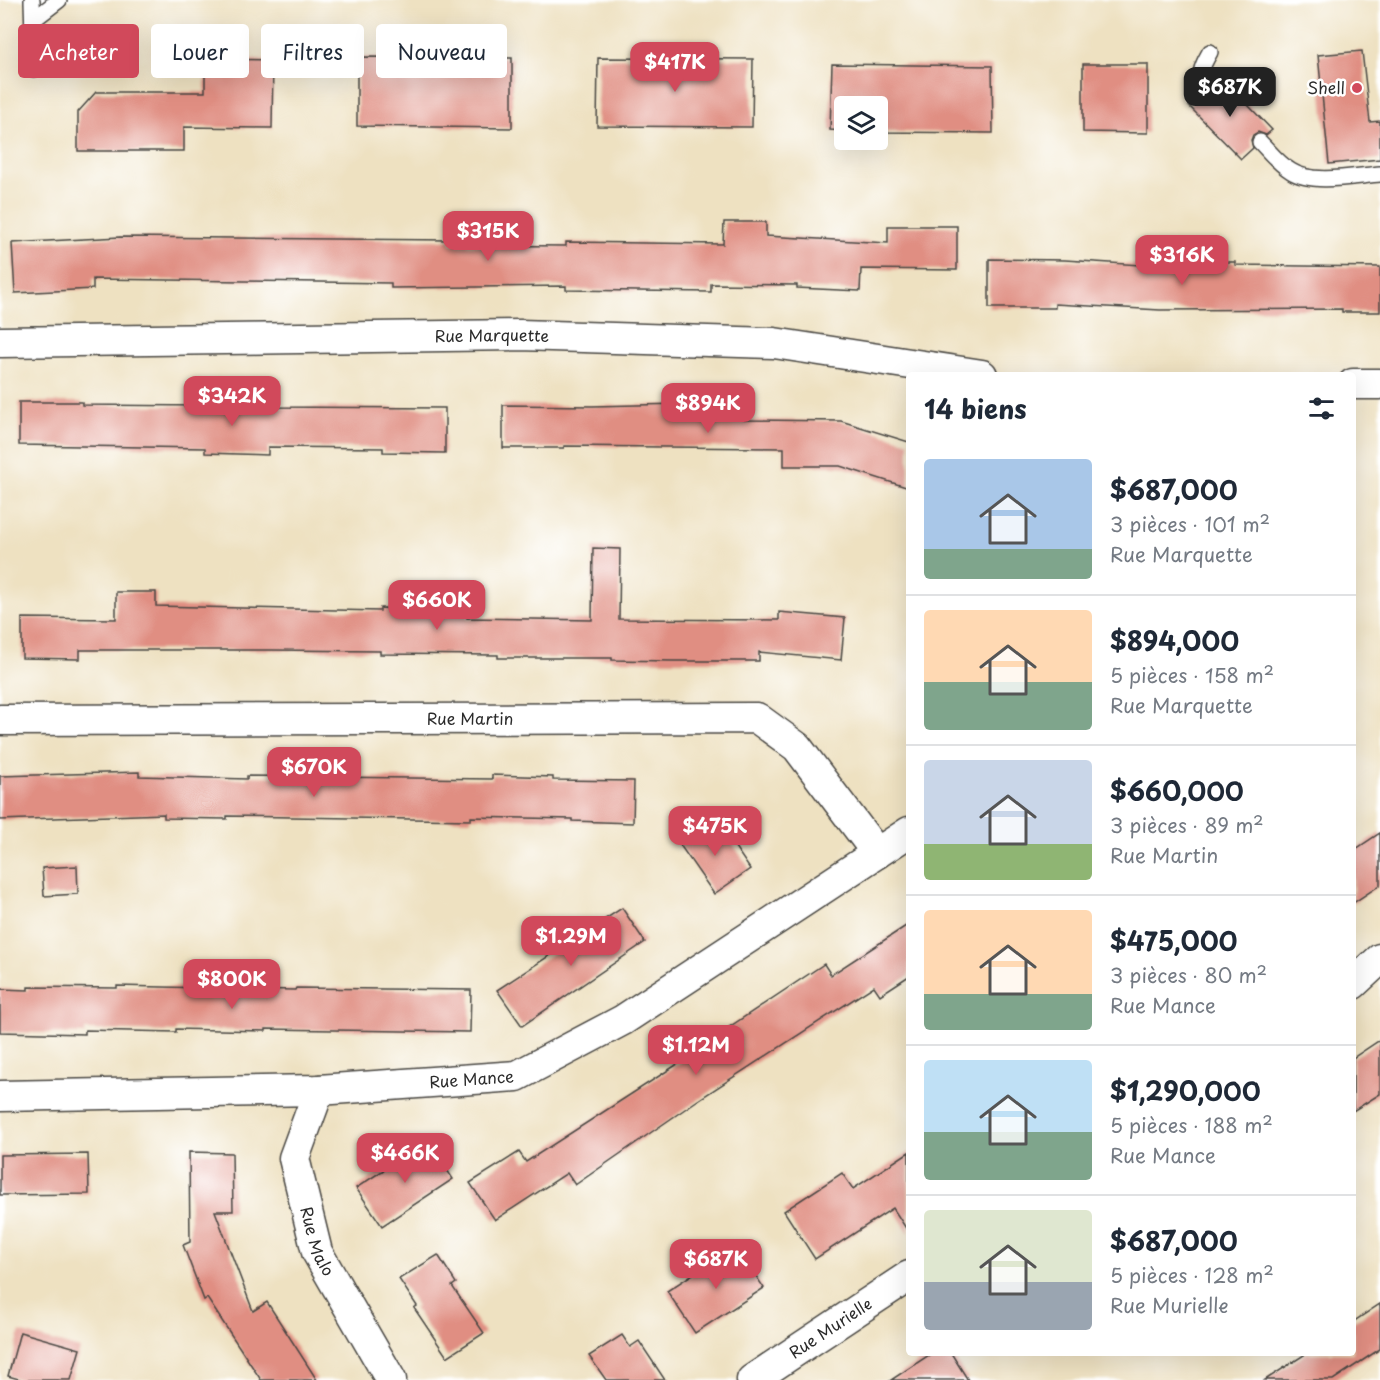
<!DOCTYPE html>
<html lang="fr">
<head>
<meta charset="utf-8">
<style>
	:root { --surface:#fff; --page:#f2f2f3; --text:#1f2937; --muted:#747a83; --line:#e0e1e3; --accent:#d1495b }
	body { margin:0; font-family:"Playpen Sans",sans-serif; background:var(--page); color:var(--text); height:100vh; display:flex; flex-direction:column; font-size:22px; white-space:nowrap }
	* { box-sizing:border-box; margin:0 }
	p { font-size:20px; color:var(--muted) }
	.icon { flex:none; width:33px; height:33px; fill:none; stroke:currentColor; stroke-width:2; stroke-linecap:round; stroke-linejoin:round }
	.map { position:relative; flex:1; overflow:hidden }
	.side { position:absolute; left:906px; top:372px; width:450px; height:984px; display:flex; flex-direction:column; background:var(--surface); border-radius:6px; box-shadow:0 6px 24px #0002 }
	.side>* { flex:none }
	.top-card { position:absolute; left:18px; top:24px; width:570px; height:54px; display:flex; gap:12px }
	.tools { position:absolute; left:834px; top:96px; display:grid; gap:12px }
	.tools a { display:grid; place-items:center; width:54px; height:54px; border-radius:6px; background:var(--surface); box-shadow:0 6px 24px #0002; font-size:30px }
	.price { position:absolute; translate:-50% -51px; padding:0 14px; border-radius:12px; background:var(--accent); color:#fff; font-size:20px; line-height:39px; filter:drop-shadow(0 2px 3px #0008) }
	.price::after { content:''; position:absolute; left:50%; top:36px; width:18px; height:14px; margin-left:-9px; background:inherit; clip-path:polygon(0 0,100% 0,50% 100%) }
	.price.active { background:#222; color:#fff }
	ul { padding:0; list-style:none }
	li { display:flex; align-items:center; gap:18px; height:150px; padding:0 18px }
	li+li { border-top:2px solid var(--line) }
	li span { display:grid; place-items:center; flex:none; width:168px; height:120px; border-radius:6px; color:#555 }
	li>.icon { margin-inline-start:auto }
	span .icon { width:72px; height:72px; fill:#fffc; stroke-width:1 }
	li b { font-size:26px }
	h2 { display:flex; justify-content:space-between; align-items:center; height:72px; padding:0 18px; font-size:26px }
	.tag { padding:0 21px; border-radius:6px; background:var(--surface); box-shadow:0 6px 24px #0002; font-size:21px; line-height:54px }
	.tag.active { background:var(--accent); color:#fff }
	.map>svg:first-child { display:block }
</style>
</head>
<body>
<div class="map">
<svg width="1380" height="1380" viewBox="0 0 1380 1380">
	<rect width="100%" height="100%" fill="#fff"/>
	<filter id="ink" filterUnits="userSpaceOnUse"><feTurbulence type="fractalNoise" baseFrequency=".0167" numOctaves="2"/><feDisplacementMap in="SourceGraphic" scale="12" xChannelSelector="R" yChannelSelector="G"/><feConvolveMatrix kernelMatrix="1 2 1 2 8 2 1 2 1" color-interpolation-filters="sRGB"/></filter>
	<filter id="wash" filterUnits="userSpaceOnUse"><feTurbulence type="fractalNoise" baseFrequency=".008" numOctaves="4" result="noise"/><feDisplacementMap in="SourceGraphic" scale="24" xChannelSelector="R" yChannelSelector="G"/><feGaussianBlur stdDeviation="1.35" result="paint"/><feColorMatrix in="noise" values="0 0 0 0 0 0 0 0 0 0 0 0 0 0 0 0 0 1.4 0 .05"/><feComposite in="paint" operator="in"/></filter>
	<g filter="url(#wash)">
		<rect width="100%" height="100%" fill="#eee1c1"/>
		<g id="blocks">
			<g fill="#e08e82">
				<polygon points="1362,51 1370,122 1380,121 1380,159 1329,164 1318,55"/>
				<polygon points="357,57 512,58 512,128 357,126"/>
				<polygon points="598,58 753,59 752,127 597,126"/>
				<polygon points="205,59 273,60 272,128 184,127 184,151 78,151 78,112 96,92 205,92"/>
				<polygon points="832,64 992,66 993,133 878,132 878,106 844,106 844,131 830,130"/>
				<polygon points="1083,64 1148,64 1148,133 1083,132"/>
				<polygon points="1220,76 1272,130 1266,135 1258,132 1253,135 1251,140 1253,148 1241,159 1189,106 1201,94 1208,98 1214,96 1218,88 1215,81"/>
				<polygon points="724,222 766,222 766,236 888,243 888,226 957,226 957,270 861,269 860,291 797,288 797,285 711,284 711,292 566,290 566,286 391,288 391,283 93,279 93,289 15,293 12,243 120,237 451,240 451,245 566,246 566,242 723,244"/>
				<polygon points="989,259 1065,260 1170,267 1170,262 1235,262 1235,265 1380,267 1380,312 1342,312 1342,309 1160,310 1055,304 1055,308 989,308"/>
				<polygon points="19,402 82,402 82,405 206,406 206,403 269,407 445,408 445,453 383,452 383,448 268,447 268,455 205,453 205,448 19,445"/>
				<polygon points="682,404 744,405 744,420 841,421 909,442 909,488 840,466 784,466 784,448 564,446 564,448 503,448 503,405 592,406"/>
				<polygon points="593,548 620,549 619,619 779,620 779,612 845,618 841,660 759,652 759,661 672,661 612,660 612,658 498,658 498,655 380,654 380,651 271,650 80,650 80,659 22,658 22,618 116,619 116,592 156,592 156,606 380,611 380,608 467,609 467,618 592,620"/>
				<polygon points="139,772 139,776 247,779 247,776 492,779 492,775 553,777 553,780 634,781 633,823 572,821 572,819 471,817 471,820 227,816 227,819 164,818 164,814 0,820 0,776"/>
				<polygon points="716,819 750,869 714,894 680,845"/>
				<polygon points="1380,833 1380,885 1353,903 1353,851"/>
				<polygon points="77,866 78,894 44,896 42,868"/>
				<polygon points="622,908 645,942 522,1026 497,990"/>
				<polygon points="909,924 909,976 880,995 874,986 698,1100 575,1185 567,1173 495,1220 470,1183 519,1152 526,1162 701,1049 699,1047 824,964 831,975"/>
				<polygon points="117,986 295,990 296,988 471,990 470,1032 266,1029 266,1031 176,1029 176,1032 85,1030 85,1034 0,1032 0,989 28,990 28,987 117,988"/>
				<polygon points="1380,1040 1380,1094 1353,1111 1353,1058"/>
				<polygon points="428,1141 453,1179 382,1226 356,1188"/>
				<polygon points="189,1152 232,1153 233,1211 215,1211 253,1311 267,1302 317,1380 261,1380 207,1298 204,1300 183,1245 190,1242"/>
				<polygon points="909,1152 909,1233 893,1208 815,1259 784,1211 842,1173 853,1189"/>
				<polygon points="88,1154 89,1194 0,1195 0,1155"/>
				<polygon points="736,1246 764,1288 695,1333 667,1291"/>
				<polygon points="438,1255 456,1283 452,1286 484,1333 447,1357 414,1308 417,1306 399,1279"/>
				<polygon points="1380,1304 1380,1349 1333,1380 1265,1380 1307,1353 1353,1353 1353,1322"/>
				<polygon points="20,1332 80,1349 71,1380 22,1380 8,1376"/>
				<polygon points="622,1335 630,1347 639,1341 665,1380 606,1380 589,1356"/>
				<polygon points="932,1353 951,1353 968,1380 891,1380"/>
			</g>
		</g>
	</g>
	<g filter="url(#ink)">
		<use href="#blocks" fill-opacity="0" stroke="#484642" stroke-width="1.5"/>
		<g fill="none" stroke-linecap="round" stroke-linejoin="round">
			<g stroke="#484642" stroke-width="18">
				<g id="service">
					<polyline points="32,0 34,69"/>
					<polyline points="33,20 59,0"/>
					<path d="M1208 88C1197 73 1202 66 1210 52"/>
					<path d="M1260 142C1269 151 1279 164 1291 171 1312 185 1355 176 1380 174"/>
				</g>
			</g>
			<g stroke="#484642" stroke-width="33">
				<g id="minor">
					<path id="s1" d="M0 342 520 335 774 343 982 375"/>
					<polyline points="1353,384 1380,384"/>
					<path id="s2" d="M0 720 757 718 797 747 877 853"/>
					<polyline points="1353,984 1380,959"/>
					<path id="s3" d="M319 1090 294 1158 317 1252 391 1380"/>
					<path id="s4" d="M0 1096 319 1090 517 1076 623 1020 909 832"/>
					<path id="s5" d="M752 1380 909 1276"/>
				</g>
			</g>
			<use href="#service" stroke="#fff" stroke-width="15"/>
			<use href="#minor" stroke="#fff" stroke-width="30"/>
		</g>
	</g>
	<circle fill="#d1495b" stroke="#fff" stroke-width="2" cx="1357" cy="88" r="6"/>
	<g text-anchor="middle" stroke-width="5" stroke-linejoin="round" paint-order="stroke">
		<g font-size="16" fill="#2b2b2b" stroke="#fff" text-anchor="end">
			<text x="1345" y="94">Shell</text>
		</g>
		<g font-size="16" fill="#2b2b2b" stroke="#fff">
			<text dy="6" stroke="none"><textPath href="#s1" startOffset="492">Rue Marquette</textPath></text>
			<text dy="6" stroke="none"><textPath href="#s2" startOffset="470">Rue Martin</textPath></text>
			<text dy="6" stroke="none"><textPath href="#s4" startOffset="472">Rue Mance</textPath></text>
			<text dy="6" stroke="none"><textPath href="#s3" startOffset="159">Rue Malo</textPath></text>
			<text dy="6" stroke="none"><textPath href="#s5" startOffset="94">Rue Murielle</textPath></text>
		</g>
	</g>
</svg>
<div class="tools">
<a><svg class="icon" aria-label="layers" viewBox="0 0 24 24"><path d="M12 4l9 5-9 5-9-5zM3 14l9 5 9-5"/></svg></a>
</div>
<b class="price" style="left:675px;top:93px">$417K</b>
<b class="price active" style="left:1230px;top:118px">$687K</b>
<b class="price" style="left:488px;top:262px">$315K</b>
<b class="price" style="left:1182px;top:286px">$316K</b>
<b class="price" style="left:232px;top:427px">$342K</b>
<b class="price" style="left:708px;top:434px">$894K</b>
<b class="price" style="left:437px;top:631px">$660K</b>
<b class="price" style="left:314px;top:798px">$670K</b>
<b class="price" style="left:715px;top:857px">$475K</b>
<b class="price" style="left:571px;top:967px">$1.29M</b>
<b class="price" style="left:232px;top:1010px">$800K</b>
<b class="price" style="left:696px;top:1076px">$1.12M</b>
<b class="price" style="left:405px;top:1184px">$466K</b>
<b class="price" style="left:716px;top:1290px">$687K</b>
<div class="top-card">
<a class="tag active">Acheter</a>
<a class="tag">Louer</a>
<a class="tag">Filtres</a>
<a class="tag">Nouveau</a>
</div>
<section class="side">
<h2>14 biens<svg class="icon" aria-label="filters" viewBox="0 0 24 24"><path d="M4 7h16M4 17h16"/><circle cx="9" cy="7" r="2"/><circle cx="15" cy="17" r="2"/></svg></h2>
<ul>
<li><span style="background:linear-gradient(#a9c7e8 75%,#7fa58c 0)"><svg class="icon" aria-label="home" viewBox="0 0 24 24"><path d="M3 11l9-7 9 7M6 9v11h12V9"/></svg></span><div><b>$687,000</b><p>3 pièces · 101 m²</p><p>Rue Marquette</p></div></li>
<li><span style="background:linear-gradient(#ffd9b3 60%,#7fa58c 0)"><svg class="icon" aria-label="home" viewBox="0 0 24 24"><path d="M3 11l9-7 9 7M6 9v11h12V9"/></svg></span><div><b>$894,000</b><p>5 pièces · 158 m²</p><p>Rue Marquette</p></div></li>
<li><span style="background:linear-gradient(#c9d6e8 70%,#8fb573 0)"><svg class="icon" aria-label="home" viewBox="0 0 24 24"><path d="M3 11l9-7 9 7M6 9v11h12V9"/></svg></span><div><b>$660,000</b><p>3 pièces · 89 m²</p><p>Rue Martin</p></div></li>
<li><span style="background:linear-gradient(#ffd9b3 70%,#7fa58c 0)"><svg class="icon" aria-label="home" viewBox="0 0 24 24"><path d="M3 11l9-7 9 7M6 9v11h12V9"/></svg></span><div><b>$475,000</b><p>3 pièces · 80 m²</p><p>Rue Mance</p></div></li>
<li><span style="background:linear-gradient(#bfe0f5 60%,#7fa58c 0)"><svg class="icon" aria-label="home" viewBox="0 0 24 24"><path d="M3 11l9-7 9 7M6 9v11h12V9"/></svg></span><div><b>$1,290,000</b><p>5 pièces · 188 m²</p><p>Rue Mance</p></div></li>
<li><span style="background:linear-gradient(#dfe7d0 60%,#9aa5b1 0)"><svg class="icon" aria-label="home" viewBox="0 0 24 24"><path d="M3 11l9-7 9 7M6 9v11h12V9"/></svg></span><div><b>$687,000</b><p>5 pièces · 128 m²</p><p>Rue Murielle</p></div></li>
</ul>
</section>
</div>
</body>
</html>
